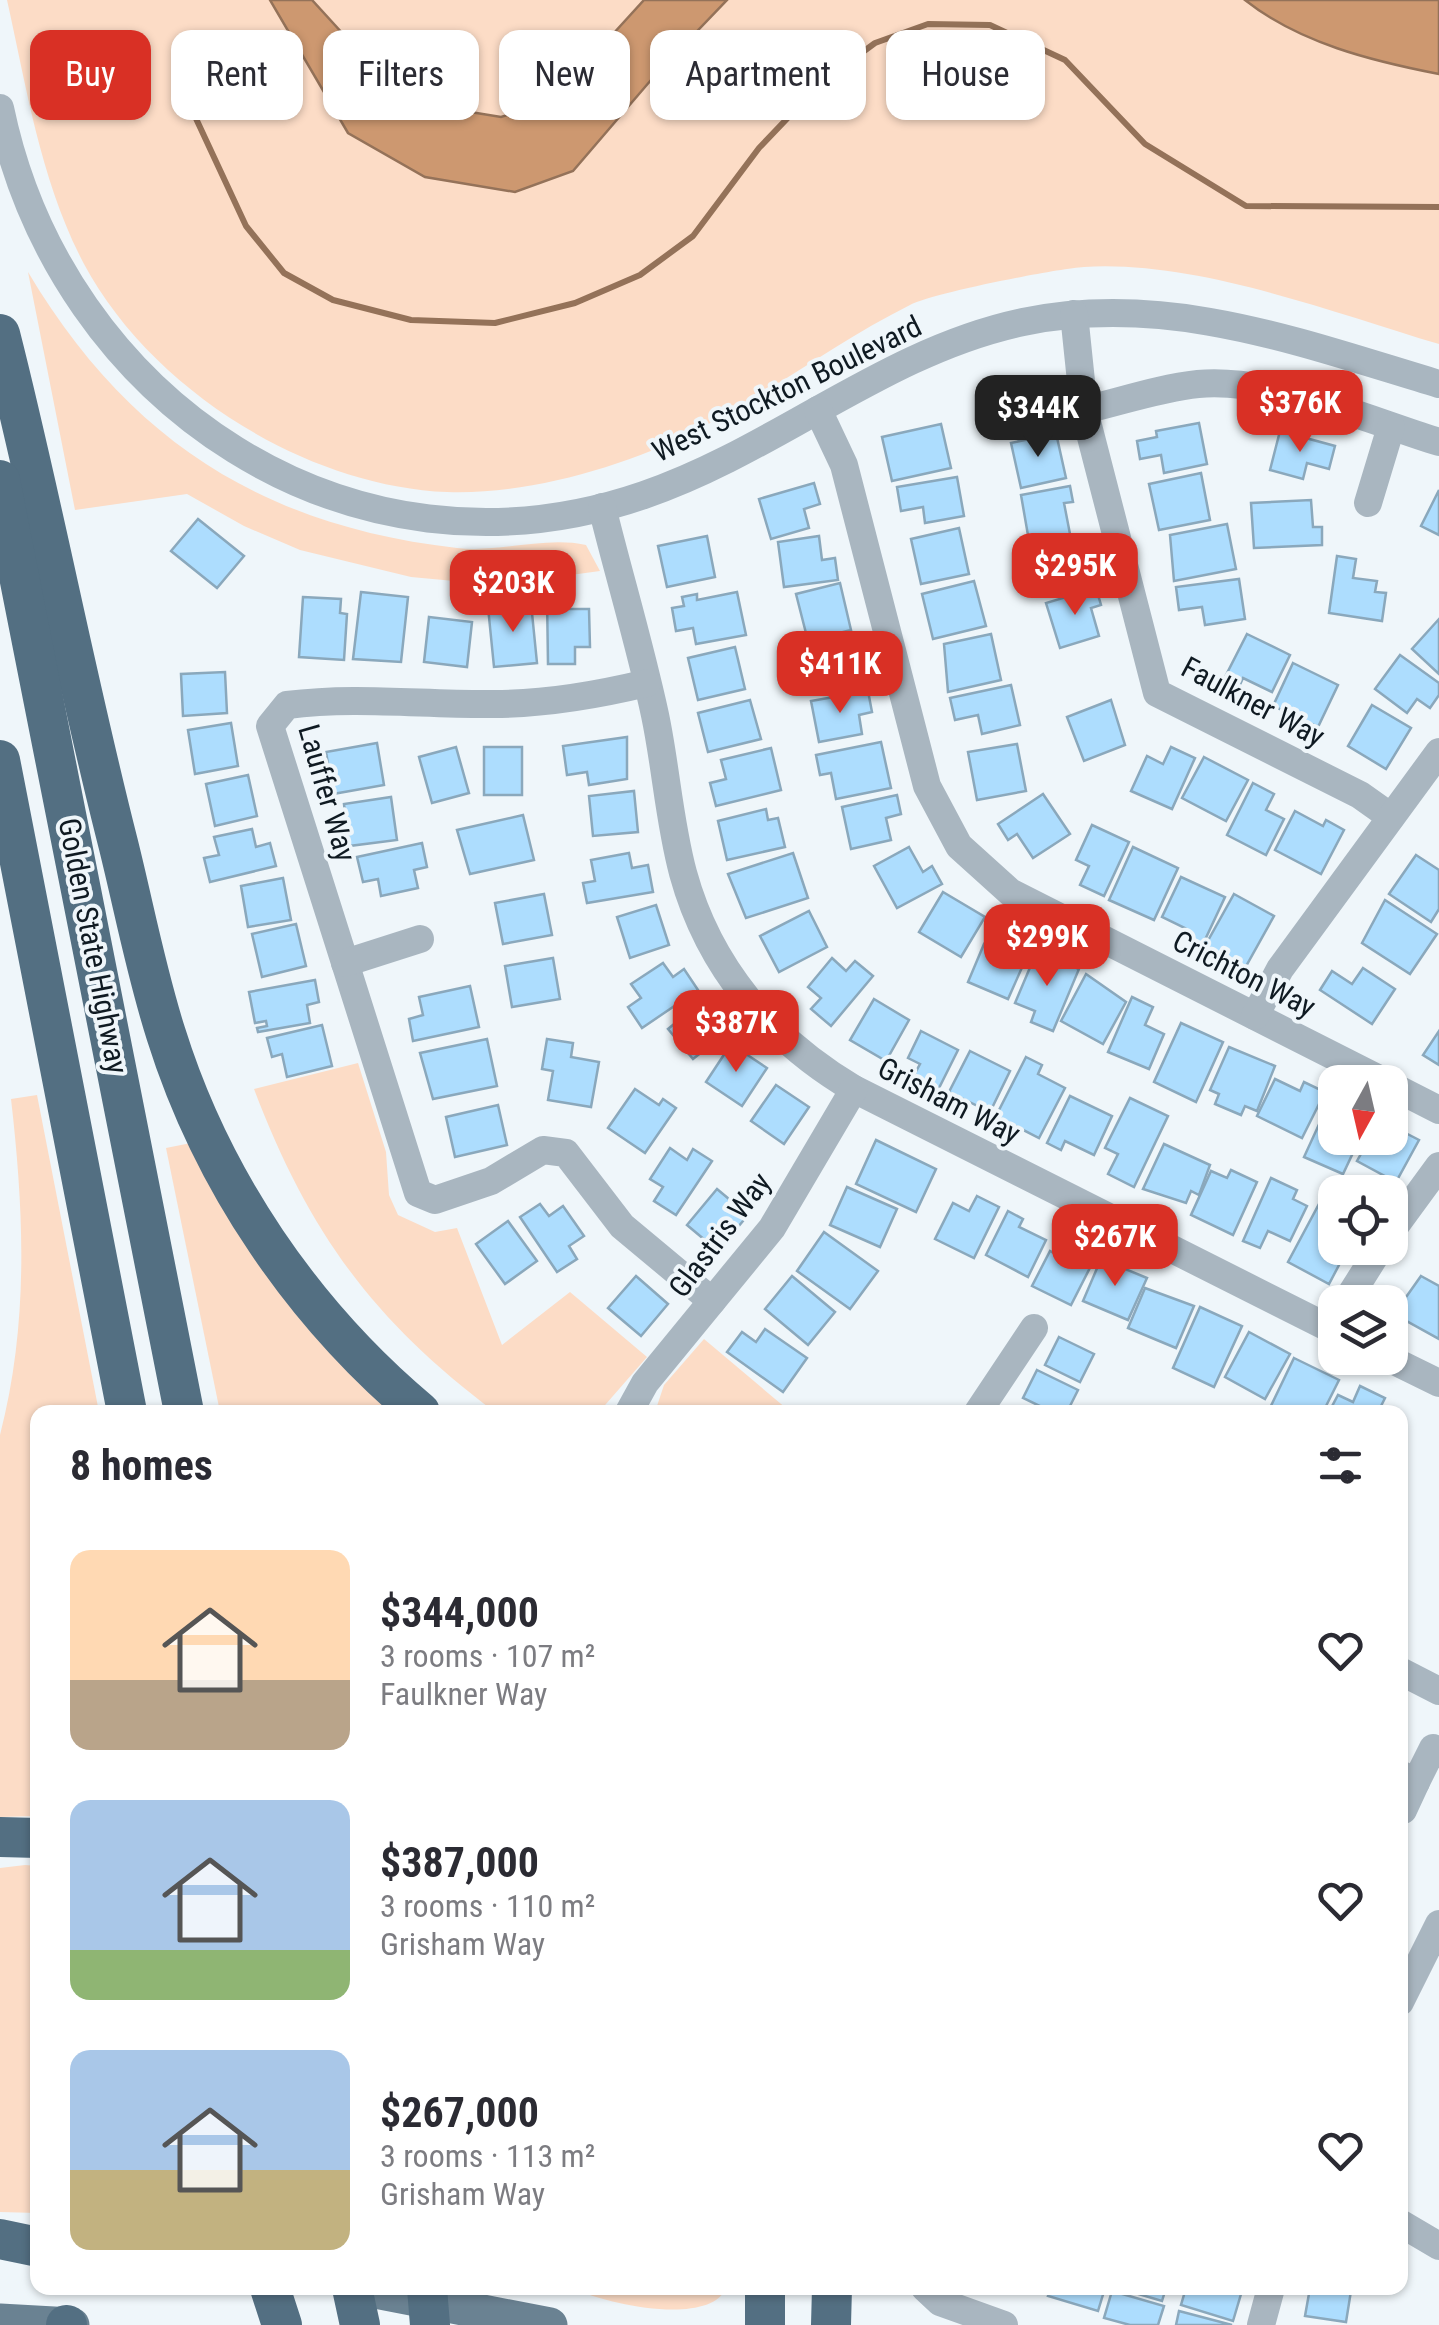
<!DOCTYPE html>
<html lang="en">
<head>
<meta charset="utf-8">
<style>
	:root { --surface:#fff; --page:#f2f2f3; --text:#2b2b33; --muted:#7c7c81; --accent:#d93025 }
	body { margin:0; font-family:"Roboto Condensed",sans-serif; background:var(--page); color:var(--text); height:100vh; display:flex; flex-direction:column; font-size:38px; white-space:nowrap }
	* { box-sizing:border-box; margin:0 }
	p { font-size:32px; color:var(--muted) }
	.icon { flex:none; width:55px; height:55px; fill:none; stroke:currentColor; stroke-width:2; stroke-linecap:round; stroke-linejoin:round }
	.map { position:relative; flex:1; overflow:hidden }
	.side { position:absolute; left:30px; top:1405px; width:1378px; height:890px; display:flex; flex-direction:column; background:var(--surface); border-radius:20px; box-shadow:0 2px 8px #0004 }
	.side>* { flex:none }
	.banner { position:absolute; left:30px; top:30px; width:1380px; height:90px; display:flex; gap:20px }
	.needle { width:65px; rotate:188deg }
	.tools { position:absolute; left:1318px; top:1065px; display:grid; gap:20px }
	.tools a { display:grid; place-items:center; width:90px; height:90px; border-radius:20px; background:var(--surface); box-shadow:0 2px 8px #0004; font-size:50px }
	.price { position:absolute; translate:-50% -85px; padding:0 22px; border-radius:20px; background:var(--accent); color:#fff; font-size:32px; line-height:65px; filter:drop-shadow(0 2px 5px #0008) }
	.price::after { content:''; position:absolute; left:50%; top:60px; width:30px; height:22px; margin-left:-15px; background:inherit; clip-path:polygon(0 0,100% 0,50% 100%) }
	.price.active { background:#222; color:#fff }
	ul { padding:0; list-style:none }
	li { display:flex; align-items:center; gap:30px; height:250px; padding:0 40px }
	li span { display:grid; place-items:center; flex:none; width:280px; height:200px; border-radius:20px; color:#555 }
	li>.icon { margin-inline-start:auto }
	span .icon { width:120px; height:120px; fill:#fffc; stroke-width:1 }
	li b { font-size:42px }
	h2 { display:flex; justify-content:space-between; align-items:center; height:120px; padding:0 40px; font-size:42px }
	.chip { padding:0 35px; border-radius:20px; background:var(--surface); box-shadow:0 2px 8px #0004; font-size:35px; line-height:90px }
	.chip.active { background:var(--accent); color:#fff }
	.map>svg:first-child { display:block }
</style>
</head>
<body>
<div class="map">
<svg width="1439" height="2325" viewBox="0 0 1439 2325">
	<rect width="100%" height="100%" fill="#eff6fa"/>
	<g fill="#fcdcc6">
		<path d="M7 0H270L348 133 425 177 657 73 727 0H1245C1299 43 1371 61 1439 74V344C1332 312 1196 260 1084 267 1055 269 933 293 910 305 836 342 769 394 695 431 623 467 528 495 447 492 305 486 151 389 84 264 41 182 27 90 7 0Z"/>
		<polygon points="312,0 644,0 551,102 502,117 452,109 386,81"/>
		<path d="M28 272C128 440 263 526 457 548 499 553 545 536 586 545L600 571 534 580 465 582 411 577 300 550 244 526 187 494 75 510Z"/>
		<path d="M358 1063 386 1152 389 1195 398 1215 435 1232 457 1228 502 1345 570 1292 647 1357 599 1412H495C372 1320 308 1231 254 1089Z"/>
		<path d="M37 1095 99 1412H38L37 1816 0 1817V1435C29 1323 24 1212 11 1099Z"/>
		<polygon points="196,1142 402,1412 220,1412 166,1148"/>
		<polygon points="704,1339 787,1409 785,1412 655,1412 664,1385"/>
		<polygon points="25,1865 38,1866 37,2213 0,2212 0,1868"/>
		<path d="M572 2288H726C711 2325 613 2307 572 2288Z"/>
	</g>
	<g fill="#cd9870" stroke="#947259" stroke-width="2.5">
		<polygon points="270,0 312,0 386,81 452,109 501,117 551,102 644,0 727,0 657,73 573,171 515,192 425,177 348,133"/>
		<path d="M1245 0H1439V74C1372 61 1299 43 1245 0Z"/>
	</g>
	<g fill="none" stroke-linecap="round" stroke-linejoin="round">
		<polyline stroke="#947259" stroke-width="6" points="179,82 246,226 284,273 333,300 411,320 495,323 575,303 640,275 693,236 759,148 822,82 875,43 928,24 990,25 1065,60 1145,144 1246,206 1439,207"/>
	</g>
	<g fill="#adddfe" stroke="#8aa8bc" stroke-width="2.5">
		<polygon points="1045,380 1051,403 1035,406 1040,425 1001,434 991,393"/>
		<polygon points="1199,423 1207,464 1164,473 1161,455 1140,459 1137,441 1157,437 1156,431"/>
		<polygon points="941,424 951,468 892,481 882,437"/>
		<polygon points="1280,431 1335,446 1329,469 1307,463 1303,479 1270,470"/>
		<polygon points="1056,433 1066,478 1021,488 1011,443"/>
		<polygon points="1201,473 1210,520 1159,530 1149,484"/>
		<polygon points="957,477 964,516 925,523 923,507 901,511 897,487"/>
		<polygon points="814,483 820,504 804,509 809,528 771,539 759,499"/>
		<polygon points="1070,486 1073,502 1064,503 1070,534 1029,541 1021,495"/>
		<polygon points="1439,490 1439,535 1421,526"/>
		<polygon points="1311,500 1313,527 1322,527 1322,545 1254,548 1251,503"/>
		<polygon points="198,519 244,556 217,588 171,551"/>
		<polygon points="1227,524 1236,569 1174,581 1170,535"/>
		<polygon points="959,528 969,574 921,584 911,539"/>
		<polygon points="707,536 715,577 667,587 658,546"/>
		<polygon points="819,536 822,560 835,558 838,580 784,587 778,542"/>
		<polygon points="1083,538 1093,582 1048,592 1038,548"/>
		<polygon points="1337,556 1356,559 1353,578 1377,581 1375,592 1386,593 1382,621 1329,613"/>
		<polygon points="1239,579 1245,619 1205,625 1202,607 1179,610 1176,587"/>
		<polygon points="974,581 986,626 933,639 922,594"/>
		<polygon points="840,583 851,630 808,641 796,594"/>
		<polygon points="1096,588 1101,605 1091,608 1099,636 1060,648 1046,603"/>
		<polygon points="361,592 408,597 401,662 353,659"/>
		<polygon points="737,592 746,635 696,644 693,628 676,631 672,608 684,606 682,597 697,594 697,600"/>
		<polygon points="303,597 341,599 340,613 347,614 344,660 299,657"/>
		<polygon points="547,597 569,597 569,609 589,609 590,647 575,647 575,664 548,664"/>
		<polygon points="531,603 537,663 494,667 488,607"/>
		<polygon points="429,617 472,622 467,667 424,662"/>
		<polygon points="1439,619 1439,674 1412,649"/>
		<polygon points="991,634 1001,680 948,692 944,644"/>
		<polygon points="1247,634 1290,655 1272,692 1243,678 1238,689 1223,681"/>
		<polygon points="846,639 851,664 861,662 866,682 816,694 805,648"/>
		<polygon points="735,647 745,689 698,700 688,658"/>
		<polygon points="1400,655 1439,683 1439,695 1430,708 1417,699 1407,713 1375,689"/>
		<polygon points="1293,663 1338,685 1318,727 1273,706"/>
		<polygon points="225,672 227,713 183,716 181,674"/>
		<polygon points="1011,685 1020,725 982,734 978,715 955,720 950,698"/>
		<polygon points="868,691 872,712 859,715 862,734 819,742 811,701"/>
		<polygon points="750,700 761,739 708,752 698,713"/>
		<polygon points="1111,700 1125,745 1084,761 1067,717"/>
		<polygon points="1372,705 1411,728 1386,769 1348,746"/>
		<polygon points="231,723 238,766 195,774 188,730"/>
		<polygon points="627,737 627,779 589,785 587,772 567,775 563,746"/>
		<polygon points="881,742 891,788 836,799 831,773 820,775 816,755"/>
		<polygon points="377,743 384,785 333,794 326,752"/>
		<polygon points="1017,744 1026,791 977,800 968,752"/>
		<polygon points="456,747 469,793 432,803 419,757"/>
		<rect x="484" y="747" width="38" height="48"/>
		<polygon points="1171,747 1195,758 1172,809 1131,791 1147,756 1163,764"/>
		<polygon points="771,748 781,790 716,806 710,783 726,779 721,760"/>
		<polygon points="1204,757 1248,780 1226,821 1182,798"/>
		<polygon points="248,775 257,816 215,826 206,784"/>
		<polygon points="1253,783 1274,794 1266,810 1284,819 1266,855 1227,835"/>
		<polygon points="634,791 638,832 593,836 589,796"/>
		<polygon points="1043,794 1070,834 1033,858 1017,834 1008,840 998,824"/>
		<polygon points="897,795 901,814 886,818 891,840 851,849 842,807"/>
		<polygon points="391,797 397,840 349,846 344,804"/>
		<polygon points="766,809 768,820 778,818 785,847 727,860 718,821"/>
		<polygon points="1295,811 1323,826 1326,820 1344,830 1321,874 1275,850"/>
		<polygon points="523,815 534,860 470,874 457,830"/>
		<polygon points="1092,825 1129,842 1104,896 1080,885 1089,866 1076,860"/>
		<polygon points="252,829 256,847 270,843 276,866 210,882 204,858 219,855 214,837"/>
		<polygon points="422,843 427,867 414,870 418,888 381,896 378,879 363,882 357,857"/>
		<polygon points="909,847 923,872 932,866 942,884 897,908 874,866"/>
		<polygon points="1133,847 1178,868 1154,920 1109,900"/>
		<polygon points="629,853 632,868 648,865 653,892 587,903 583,883 595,881 591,860"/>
		<polygon points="793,853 808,898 746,918 728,874"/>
		<polygon points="1416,855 1439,870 1439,909 1431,922 1389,894"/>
		<polygon points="1181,877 1225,897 1203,944 1182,935 1185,928 1162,917"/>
		<polygon points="283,878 291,920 248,927 241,886"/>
		<polygon points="943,892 985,917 961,957 919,932"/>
		<polygon points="544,894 552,935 503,944 495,903"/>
		<polygon points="1234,894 1274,916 1245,968 1205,946"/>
		<polygon points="1385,900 1437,934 1410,974 1362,943"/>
		<polygon points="656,905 669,945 630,958 617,917"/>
		<polygon points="809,911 827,947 779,972 760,936"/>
		<polygon points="296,924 306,966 262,977 252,934"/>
		<polygon points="1008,935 1032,945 1008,999 968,982 984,944 1001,952"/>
		<polygon points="1037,951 1079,969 1053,1031 1031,1022 1035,1011 1015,1003"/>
		<polygon points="553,958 560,999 512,1007 505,966"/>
		<polygon points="832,958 846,971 855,961 873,976 831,1026 811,1009 821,998 808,987"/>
		<polygon points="663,963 673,977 684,969 698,990 642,1028 628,1007 641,998 631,984"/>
		<polygon points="1363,968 1395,989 1372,1024 1320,990 1332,971 1352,984"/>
		<polygon points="1086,974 1126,1002 1103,1044 1061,1021"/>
		<polygon points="315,980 319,1002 307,1005 310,1023 258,1032 257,1028 267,1026 266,1021 255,1023 249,992"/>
		<polygon points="470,986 479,1027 413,1041 409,1019 423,1015 419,997"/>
		<polygon points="1132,997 1153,1007 1145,1025 1164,1034 1149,1069 1108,1052"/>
		<polygon points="874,999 909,1020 886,1061 850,1040"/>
		<polygon points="702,1001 727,1032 693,1059 668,1029"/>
		<polygon points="1181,1023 1223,1042 1196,1102 1154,1082"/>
		<polygon points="322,1025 332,1066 287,1077 282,1054 272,1057 267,1038"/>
		<polygon points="921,1031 958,1050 938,1090 913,1077 920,1064 908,1058"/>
		<polygon points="1439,1031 1439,1065 1423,1055"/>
		<polygon points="487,1039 497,1086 433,1099 420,1053"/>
		<polygon points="547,1039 573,1043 571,1057 599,1062 591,1107 548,1100 553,1071 542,1069"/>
		<polygon points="731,1044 767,1068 742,1106 706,1082"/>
		<polygon points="1229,1047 1275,1066 1257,1111 1245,1106 1241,1115 1215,1104 1219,1094 1210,1090"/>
		<polygon points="970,1051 1010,1071 990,1112 949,1092"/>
		<polygon points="1026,1057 1042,1065 1038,1074 1065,1088 1039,1138 996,1116"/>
		<polygon points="1275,1079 1300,1091 1304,1082 1325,1092 1302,1138 1257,1116"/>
		<polygon points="776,1085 809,1107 784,1144 751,1121"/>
		<polygon points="635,1089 659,1105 663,1099 676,1108 645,1153 608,1128"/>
		<polygon points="1070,1096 1112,1116 1094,1155 1065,1141 1061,1150 1047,1143"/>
		<polygon points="1332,1096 1335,1138 1359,1140 1343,1174 1304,1157"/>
		<polygon points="1130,1098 1168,1116 1134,1187 1108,1174 1118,1154 1105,1148"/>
		<polygon points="498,1105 507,1145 455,1157 446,1117"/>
		<polygon points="1390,1125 1419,1140 1396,1182 1357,1161 1370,1138 1390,1138"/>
		<polygon points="876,1140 936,1169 916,1212 856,1184"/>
		<polygon points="1164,1144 1210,1165 1199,1195 1191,1191 1186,1203 1143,1189"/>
		<polygon points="670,1148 687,1160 693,1149 712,1161 676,1215 654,1201 663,1187 650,1179"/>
		<polygon points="1231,1170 1257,1182 1233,1235 1191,1215 1211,1171 1227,1178"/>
		<polygon points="1271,1178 1297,1190 1293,1199 1307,1206 1290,1241 1268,1231 1260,1248 1243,1241"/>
		<polygon points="847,1187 897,1209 880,1247 830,1225"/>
		<polygon points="717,1189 748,1215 718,1251 687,1225"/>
		<polygon points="977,1196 999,1207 974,1258 935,1239 953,1203 969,1211"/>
		<polygon points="540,1204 549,1216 563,1206 584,1236 569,1246 577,1259 557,1272 520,1217"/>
		<polygon points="1319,1204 1333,1211 1328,1219 1335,1223 1335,1248 1348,1248 1329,1284 1288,1262"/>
		<polygon points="1008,1211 1023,1219 1019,1227 1046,1240 1028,1277 986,1255"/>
		<polygon points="508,1221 537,1261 505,1284 476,1244"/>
		<polygon points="824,1232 878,1271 850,1309 797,1271"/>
		<polygon points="1071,1241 1097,1254 1071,1305 1032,1286 1050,1251 1063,1258"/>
		<polygon points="1101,1259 1147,1278 1128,1320 1083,1301"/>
		<polygon points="636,1276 668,1304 641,1336 608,1308"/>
		<polygon points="792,1276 835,1312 808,1345 765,1309"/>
		<polygon points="1421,1276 1439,1286 1439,1339 1394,1314"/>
		<polygon points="1145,1288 1194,1306 1176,1348 1128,1328"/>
		<polygon points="1200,1307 1242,1326 1214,1387 1173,1368"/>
		<polygon points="765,1329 807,1358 783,1392 727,1352 742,1332 756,1342"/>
		<polygon points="1249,1332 1290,1354 1265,1399 1225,1377"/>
		<polygon points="1059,1337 1094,1354 1080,1382 1045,1365"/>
		<polygon points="1294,1358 1339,1380 1323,1412 1268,1412"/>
		<polygon points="1037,1370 1078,1390 1067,1412 1052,1412 1023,1398"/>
		<polygon points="1360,1386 1385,1398 1378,1412 1329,1412 1338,1395 1353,1402"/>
		<polygon points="1051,2288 1105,2288 1098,2311 1048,2296"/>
		<polygon points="1118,2288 1166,2288 1162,2301"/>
		<polygon points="1186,2288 1221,2288 1241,2294 1233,2321 1181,2305"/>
		<polygon points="1310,2288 1351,2291 1346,2322 1305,2316"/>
		<polygon points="1112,2291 1164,2306 1158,2325 1130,2325 1104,2318"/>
		<polygon points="1179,2311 1232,2325 1176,2325"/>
	</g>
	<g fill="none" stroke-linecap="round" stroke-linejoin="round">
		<g stroke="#a9b6c0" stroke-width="28">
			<path d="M0 108C61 402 351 596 644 495 776 450 885 351 1023 322 1168 292 1301 343 1439 384"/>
			<polyline points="1074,314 1084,410 1157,693 1360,795 1391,817"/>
			<polyline points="818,410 844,465 927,786 959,846 1010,892 1385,1082"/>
			<path d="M1084 410C1122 401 1160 388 1198 384 1271 377 1368 420 1439 442"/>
			<polyline points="1368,503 1391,427"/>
			<path d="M602 507C619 576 640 645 655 715 666 767 669 821 683 873 709 968 771 1040 854 1089L1335 1331"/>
			<path d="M647 683C597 695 546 704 494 704 424 705 357 696 287 705L270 726 418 1193 435 1200 491 1181 543 1150 566 1153 622 1226 712 1301"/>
			<polyline points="345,963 420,939"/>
			<polyline points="1255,1016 1280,969 1439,752"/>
			<polyline points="1390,1085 1439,1110"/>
			<polyline points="1390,1233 1439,1166"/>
			<polyline points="1346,1302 1380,1248"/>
			<polyline points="1388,1358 1439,1383"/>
			<polyline points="629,1412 645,1383 772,1228 854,1089"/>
			<polyline points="978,1412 1034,1328"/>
			<polyline points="1400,1671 1439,1691"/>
			<polyline points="1400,1774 1416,1782 1403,1810"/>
			<polyline points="1416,1782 1433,1748"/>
			<polyline points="1400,2002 1439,1924"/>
			<polyline points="1400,2223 1439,2246"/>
			<polyline points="925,2288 940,2302 1004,2325"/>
			<polyline points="1261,2325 1271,2288"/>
		</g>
		<g stroke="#6a8292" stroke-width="35">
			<polyline points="360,2288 550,2325"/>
			<polyline points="0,2321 72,2325"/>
		</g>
		<g stroke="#536f82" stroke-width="40">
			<path d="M0 334C43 503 75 675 118 843 134 907 146 972 166 1034 212 1181 303 1314 420 1412"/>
			<polyline points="0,480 184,1412"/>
			<polyline points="0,760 127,1412"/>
			<polyline points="0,1837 38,1838"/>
			<polyline points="0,2239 38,2247"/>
			<polyline points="270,2288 282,2325"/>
			<polyline points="352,2288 360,2325"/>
			<polyline points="427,2288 430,2325"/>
			<polyline points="765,2288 765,2325"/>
			<polyline points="66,2325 67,2325"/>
			<polyline points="831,2325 832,2288"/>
		</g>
	</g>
	<g text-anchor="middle" stroke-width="8" stroke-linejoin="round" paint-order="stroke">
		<g font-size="30" fill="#0f1a22" stroke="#eff6fa">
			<text transform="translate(787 389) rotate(-26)" y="10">West Stockton Boulevard</text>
			<text transform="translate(1253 702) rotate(28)" y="10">Faulkner Way</text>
			<text transform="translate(327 793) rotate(74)" y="10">Lauffer Way</text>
			<text transform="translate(93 946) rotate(79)" y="10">Golden State Highway</text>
			<text transform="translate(1244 974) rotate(27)" y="10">Crichton Way</text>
			<text transform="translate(949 1101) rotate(27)" y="10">Grisham Way</text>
			<text transform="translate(720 1235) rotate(-53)" y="10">Glastris Way</text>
		</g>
	</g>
</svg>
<div class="tools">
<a><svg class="needle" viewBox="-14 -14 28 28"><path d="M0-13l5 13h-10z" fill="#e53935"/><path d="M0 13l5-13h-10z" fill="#7c7c81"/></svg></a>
<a><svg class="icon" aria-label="locate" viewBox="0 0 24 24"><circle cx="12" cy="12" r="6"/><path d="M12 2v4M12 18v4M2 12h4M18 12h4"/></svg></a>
<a><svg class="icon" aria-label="layers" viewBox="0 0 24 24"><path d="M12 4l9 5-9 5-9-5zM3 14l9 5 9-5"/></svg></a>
</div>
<b class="price" style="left:1300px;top:455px">$376K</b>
<b class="price active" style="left:1038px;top:460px">$344K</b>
<b class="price" style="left:1075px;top:618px">$295K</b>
<b class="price" style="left:513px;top:635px">$203K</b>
<b class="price" style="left:840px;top:716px">$411K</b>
<b class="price" style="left:1047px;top:989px">$299K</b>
<b class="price" style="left:736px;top:1075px">$387K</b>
<b class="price" style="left:1115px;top:1289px">$267K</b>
<div class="banner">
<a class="chip active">Buy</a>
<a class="chip">Rent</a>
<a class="chip">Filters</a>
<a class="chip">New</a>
<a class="chip">Apartment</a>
<a class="chip">House</a>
</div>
<section class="side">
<h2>8 homes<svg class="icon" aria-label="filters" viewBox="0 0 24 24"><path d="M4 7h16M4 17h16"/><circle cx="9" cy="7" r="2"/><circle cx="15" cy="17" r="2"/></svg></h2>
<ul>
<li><span style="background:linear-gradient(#ffd9b3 65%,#b9a48a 0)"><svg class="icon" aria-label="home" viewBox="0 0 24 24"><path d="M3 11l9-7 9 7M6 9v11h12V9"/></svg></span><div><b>$344,000</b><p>3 rooms · 107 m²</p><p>Faulkner Way</p></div><svg class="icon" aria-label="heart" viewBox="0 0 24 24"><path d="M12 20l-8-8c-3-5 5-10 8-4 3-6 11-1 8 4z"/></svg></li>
<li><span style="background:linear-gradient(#a9c7e8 75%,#8fb573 0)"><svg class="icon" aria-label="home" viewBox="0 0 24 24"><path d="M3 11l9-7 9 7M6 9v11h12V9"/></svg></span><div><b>$387,000</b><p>3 rooms · 110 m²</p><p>Grisham Way</p></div><svg class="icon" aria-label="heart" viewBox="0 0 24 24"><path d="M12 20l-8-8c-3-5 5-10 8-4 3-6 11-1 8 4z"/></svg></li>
<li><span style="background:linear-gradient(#a9c7e8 60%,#c2b280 0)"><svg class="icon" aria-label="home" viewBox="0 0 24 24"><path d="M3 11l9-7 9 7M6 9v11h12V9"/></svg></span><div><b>$267,000</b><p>3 rooms · 113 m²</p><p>Grisham Way</p></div><svg class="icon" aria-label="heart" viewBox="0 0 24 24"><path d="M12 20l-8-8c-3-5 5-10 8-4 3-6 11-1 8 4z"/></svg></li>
</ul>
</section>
</div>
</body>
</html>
